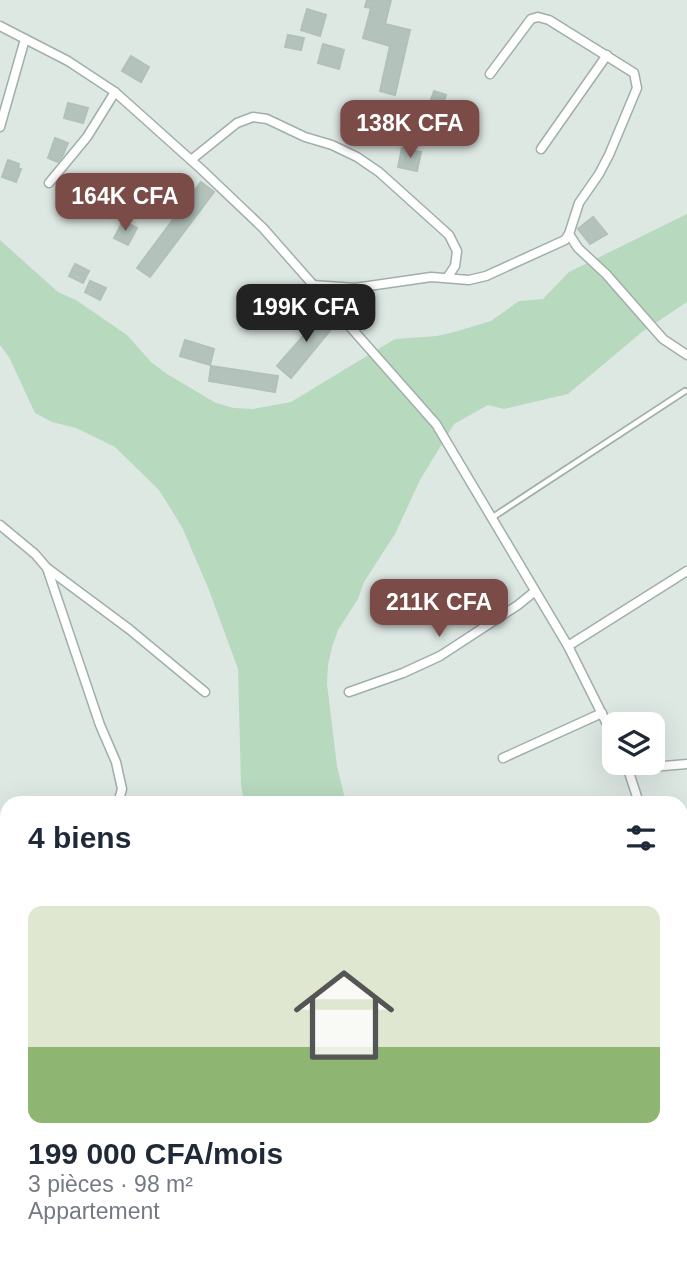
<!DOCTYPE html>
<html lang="fr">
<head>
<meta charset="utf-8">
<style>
	:root { --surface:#fff; --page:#f6f6f7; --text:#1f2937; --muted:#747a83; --line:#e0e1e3; --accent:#7a4b47 }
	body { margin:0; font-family:Arial,sans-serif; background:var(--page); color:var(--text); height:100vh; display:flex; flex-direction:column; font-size:26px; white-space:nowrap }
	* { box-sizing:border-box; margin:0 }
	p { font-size:23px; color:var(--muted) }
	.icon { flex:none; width:38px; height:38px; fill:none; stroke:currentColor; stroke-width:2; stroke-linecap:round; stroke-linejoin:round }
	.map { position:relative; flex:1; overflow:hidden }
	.drawer { position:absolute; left:0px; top:796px; width:688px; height:471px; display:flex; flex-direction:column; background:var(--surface); border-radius:21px 21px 0 0; box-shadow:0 7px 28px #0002 }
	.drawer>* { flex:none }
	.tools { position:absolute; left:602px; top:712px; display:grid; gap:14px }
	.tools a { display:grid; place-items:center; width:63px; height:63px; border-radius:14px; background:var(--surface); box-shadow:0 7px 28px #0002; font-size:35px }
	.price { position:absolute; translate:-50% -60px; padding:0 16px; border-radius:14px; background:var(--accent); color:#fff; font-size:23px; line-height:46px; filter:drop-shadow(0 2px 4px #0008) }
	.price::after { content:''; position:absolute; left:50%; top:42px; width:21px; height:16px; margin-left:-10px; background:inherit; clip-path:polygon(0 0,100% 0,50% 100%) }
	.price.on { background:#222; color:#fff }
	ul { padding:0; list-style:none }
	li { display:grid; align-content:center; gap:14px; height:371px; padding:0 28px }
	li+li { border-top:2px solid var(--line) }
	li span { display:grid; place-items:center; height:217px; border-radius:14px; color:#555 }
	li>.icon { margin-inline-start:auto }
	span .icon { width:126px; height:126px; fill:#fffc; stroke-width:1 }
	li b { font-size:30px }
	h2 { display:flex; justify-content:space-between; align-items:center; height:84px; padding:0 28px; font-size:30px }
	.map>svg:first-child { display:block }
</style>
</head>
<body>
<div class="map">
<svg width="687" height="1266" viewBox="0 0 687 1266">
	<rect width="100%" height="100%" fill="#dee8e3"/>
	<g fill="#b7d9be">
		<polygon points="687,214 687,302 642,332 568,394 504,409 488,405 454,424 420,480 395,534 364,582 358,599 338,630 332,647 328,665 327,684 337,766 346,803 244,803 241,785 238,669 209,590 182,527 159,490 115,447 76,428 52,422 35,413 9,357 0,345 0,240 58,292 76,300 127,335 151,362 167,374 216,403 234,408 253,409 291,402 395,339 437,336 454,332 491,321 519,301 543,299 569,272"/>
		<polygon points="292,1260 367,1260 367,1266 291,1266"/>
	</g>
	<g fill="#b3c3bc" stroke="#b1c1b9" stroke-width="2">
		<polygon points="367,0 391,0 385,24 410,30 395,95 380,91 390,46 363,38 371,8 365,7"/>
		<polygon points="307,9 326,15 320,36 301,30"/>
		<polygon points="288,35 304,38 301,50 285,47"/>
		<polygon points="323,44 344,50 339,69 318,63"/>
		<polygon points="131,56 149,67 141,82 122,71"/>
		<polygon points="434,91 446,95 438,118 426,114"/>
		<polygon points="68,103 88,108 83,123 64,118"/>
		<polygon points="55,138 68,143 63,155 58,162 48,158"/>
		<polygon points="402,148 421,152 417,171 398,167"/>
		<polygon points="8,160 19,164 18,168 21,169 16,182 2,177"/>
		<polygon points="114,175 131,185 122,202 105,193"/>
		<polygon points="201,182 214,192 150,277 137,268"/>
		<polygon points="593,217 607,234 590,244 578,229"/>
		<polygon points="123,221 137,228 128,245 114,238"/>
		<polygon points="75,264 89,271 83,283 69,276"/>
		<polygon points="90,281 106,288 100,300 85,292"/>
		<polygon points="310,309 333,327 291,378 277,366 312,326 302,319"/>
		<polygon points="185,340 214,349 210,365 180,356"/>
		<polygon points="211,366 278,376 275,392 209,381"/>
	</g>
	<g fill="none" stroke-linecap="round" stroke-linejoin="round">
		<g stroke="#a1afa9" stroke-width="8">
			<polyline id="service" points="493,517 685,391"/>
		</g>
		<g stroke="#a1afa9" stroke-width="11">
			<g id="minor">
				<polyline points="0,26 68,61 115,92 201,169 263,228 436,424 568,646 614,738"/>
				<polyline points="0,127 25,39"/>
				<polyline points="541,149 607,55"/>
				<polyline points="191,160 237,123 253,117 267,119 305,137 332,145 357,157 379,172 449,235 457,251 455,266 447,278"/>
				<polyline points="49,183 87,137 115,92"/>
				<polyline points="569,234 578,248 606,274 663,339 687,355"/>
				<polyline points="312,285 355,288 431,277 469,280 486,276 565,240 569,234 579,203 599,174 609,155 637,88 634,73 549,20 538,17 531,19 490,74"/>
				<polyline points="0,525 35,554 47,568 129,629 205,692"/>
				<polyline points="47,568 100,725 116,762 122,789 118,803"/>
				<polyline points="568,646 687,571"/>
				<polyline points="349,692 403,673 440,656 518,605 534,592"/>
				<polyline points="503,758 602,713"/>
				<polyline points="626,763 639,803"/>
				<polyline points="629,769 687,764"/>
				<polyline points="0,848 7,846"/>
				<polyline points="681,893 687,903"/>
				<polyline points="681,965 687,963"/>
				<polyline points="0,1001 7,991"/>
				<polyline points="0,1019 7,1021"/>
				<polyline points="681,1141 687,1139"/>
				<polyline points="0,1173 7,1189"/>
				<polyline points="681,1258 687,1256"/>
				<polyline points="31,1260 32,1266"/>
				<polyline points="601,1266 609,1263 674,1260"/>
			</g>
		</g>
		<use href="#service" stroke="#fff" stroke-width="4.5"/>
		<use href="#minor" stroke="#fff" stroke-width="8"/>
	</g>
</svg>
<div class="tools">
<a><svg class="icon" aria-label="layers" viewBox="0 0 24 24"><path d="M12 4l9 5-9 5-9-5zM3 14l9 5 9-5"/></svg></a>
</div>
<b class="price" style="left:410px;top:160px">138K CFA</b>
<b class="price" style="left:125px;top:233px">164K CFA</b>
<b class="price on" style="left:306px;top:344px">199K CFA</b>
<b class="price" style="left:439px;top:639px">211K CFA</b>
<section class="drawer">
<h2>4 biens<svg class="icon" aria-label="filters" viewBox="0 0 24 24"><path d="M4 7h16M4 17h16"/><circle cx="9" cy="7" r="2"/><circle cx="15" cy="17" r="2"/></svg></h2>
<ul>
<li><span style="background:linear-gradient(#dfe7d0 65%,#8fb573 0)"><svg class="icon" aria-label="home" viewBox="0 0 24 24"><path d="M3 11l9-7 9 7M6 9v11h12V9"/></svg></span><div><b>199 000 CFA/mois</b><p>3 pièces · 98 m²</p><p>Appartement</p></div></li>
</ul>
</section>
</div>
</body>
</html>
